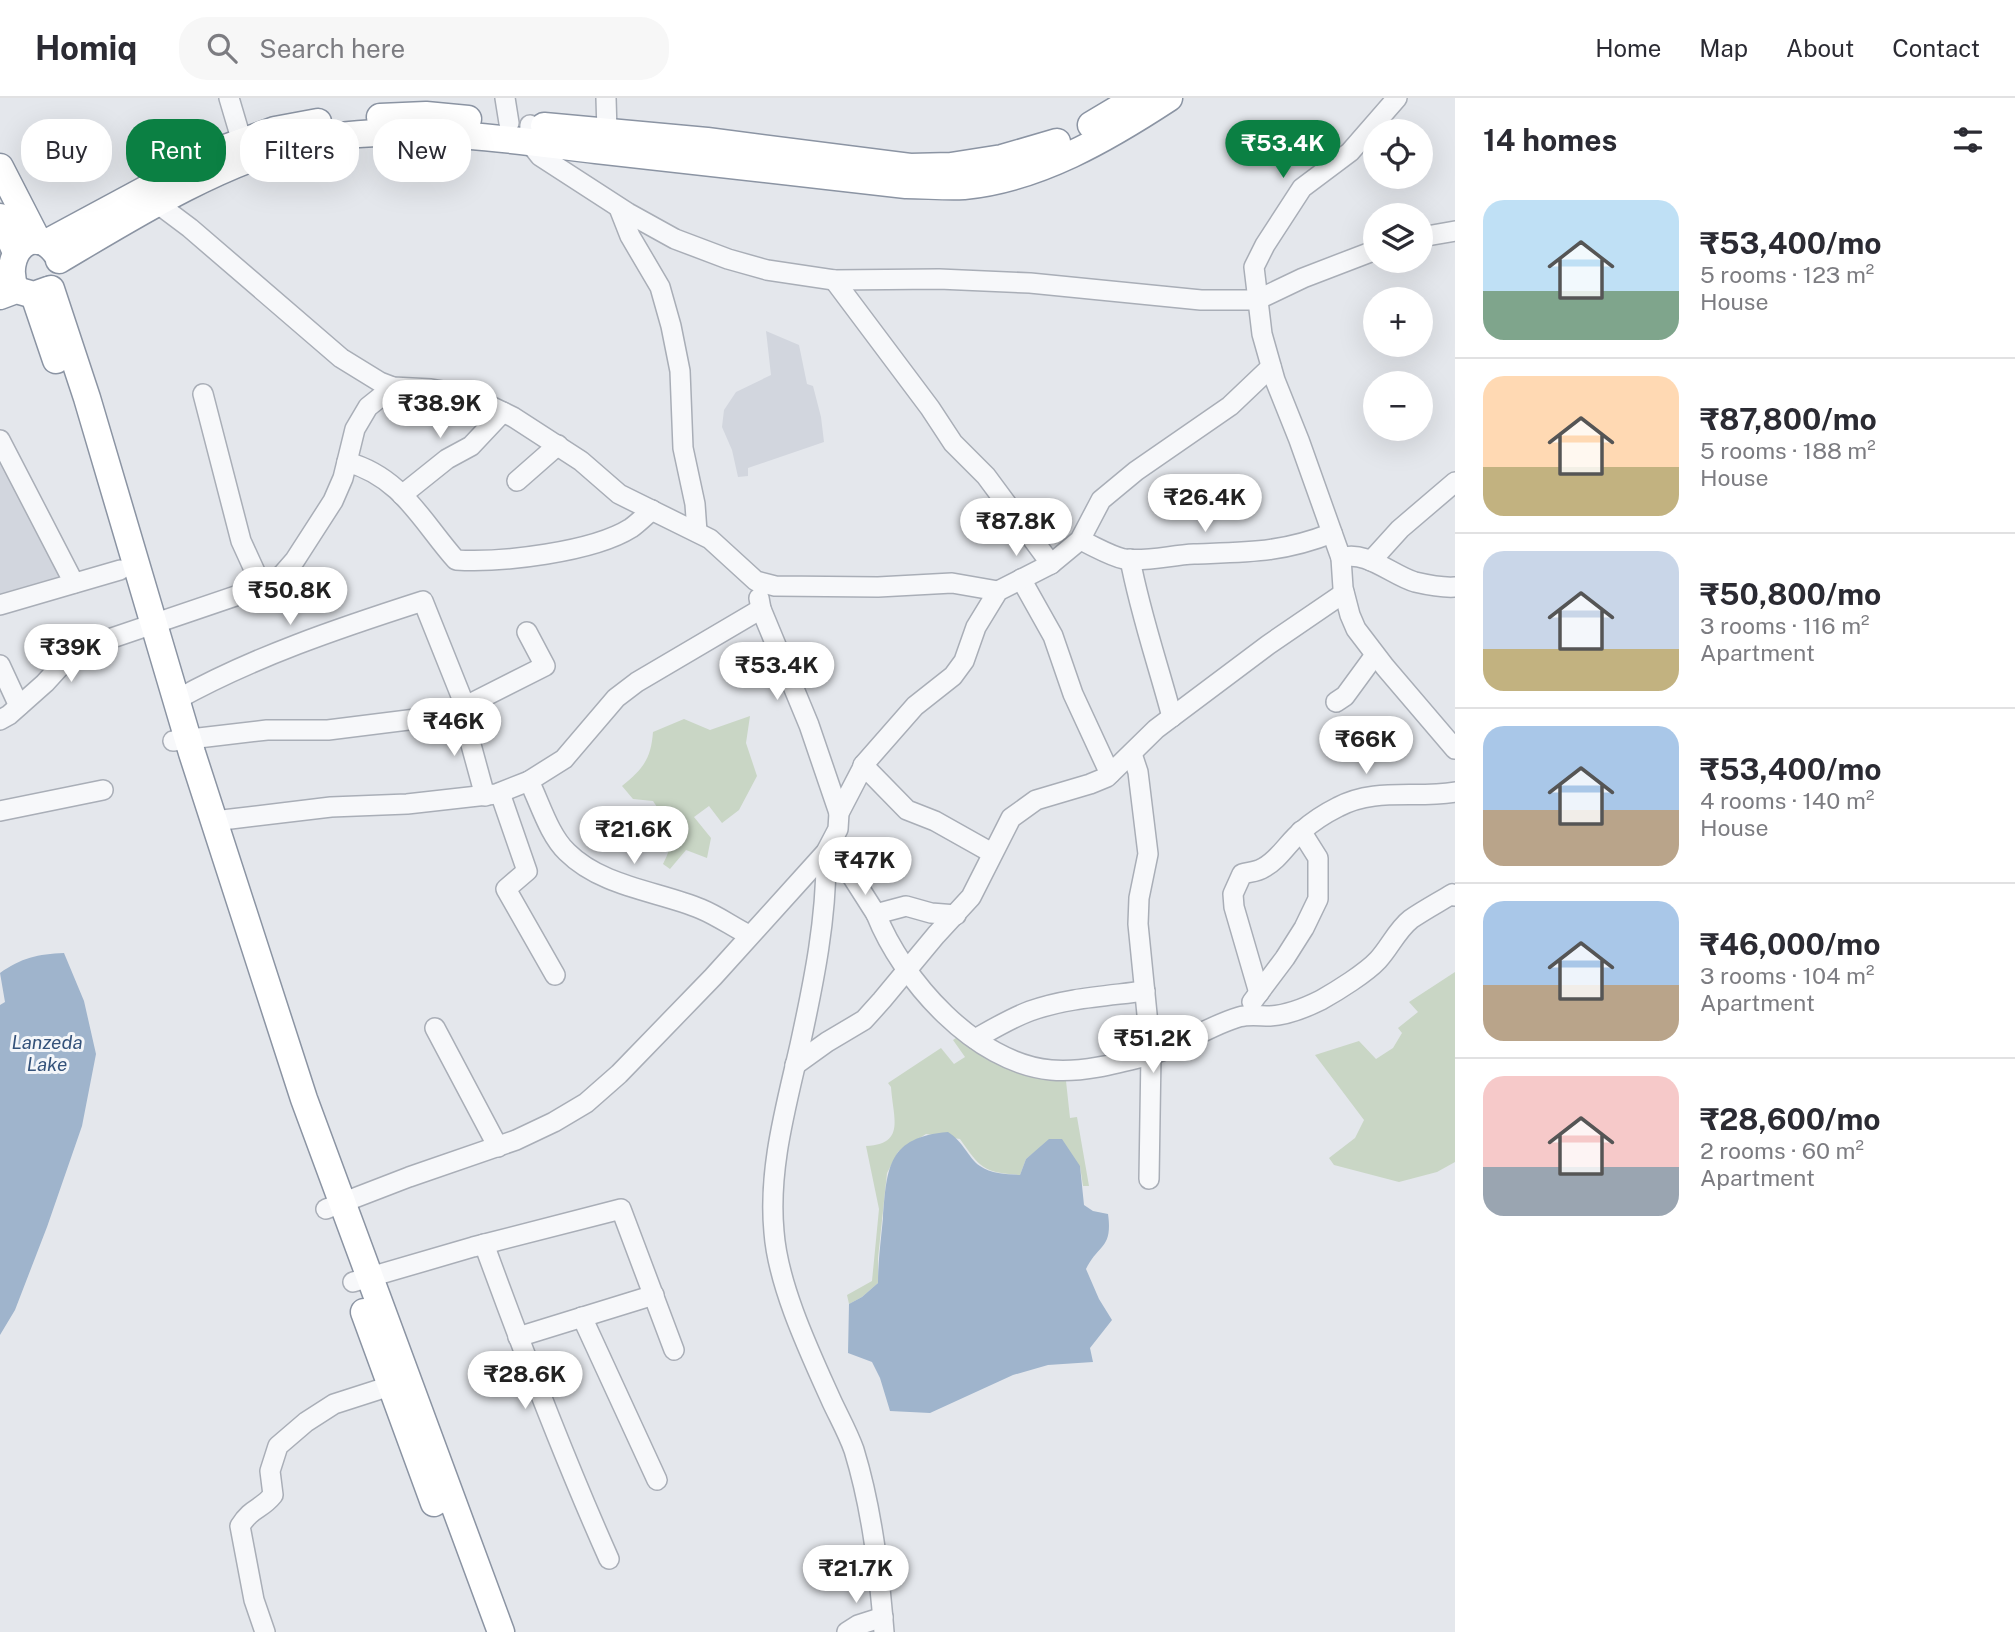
<!DOCTYPE html>
<html lang="en">
<head>
<meta charset="utf-8">
<style>
	:root { --surface:#fff; --page:#f7f7f7; --text:#2b2b33; --muted:#7c7c81; --line:#e1e1e2; --accent:#0b8043 }
	body { margin:0; font-family:"Public Sans",sans-serif; background:var(--page); color:var(--text); height:100vh; display:flex; flex-direction:column; font-size:26px; white-space:nowrap }
	* { box-sizing:border-box; margin:0 }
	p { font-size:23px; color:var(--muted) }
	.icon { flex:none; width:38px; height:38px; fill:none; stroke:currentColor; stroke-width:2; stroke-linecap:round; stroke-linejoin:round }
	.map { position:relative; flex:1; overflow:hidden }
	.side { display:flex; flex-direction:column; background:var(--surface); width:560px }
	.side>* { flex:none }
	.banner { position:absolute; left:21px; top:21px; width:665px; height:63px; display:flex; gap:14px }
	.tools { position:absolute; left:1363px; top:21px; display:grid; gap:14px }
	.tools a { display:grid; place-items:center; width:70px; height:70px; border-radius:50%; background:var(--surface); box-shadow:0 7px 28px #0002; font-size:35px }
	.price { position:absolute; translate:-50% -60px; padding:0 16px; border-radius:24px; background:#fff; color:#222; font-size:23px; line-height:46px; filter:drop-shadow(0 2px 4px #0008) }
	.price::after { content:''; position:absolute; left:50%; top:42px; width:21px; height:16px; margin-left:-10px; background:inherit; clip-path:polygon(0 0,100% 0,50% 100%) }
	.price.active { background:var(--accent); color:#fff }
	ul { padding:0; list-style:none }
	li { display:flex; align-items:center; gap:21px; height:175px; padding:0 28px }
	li+li { border-top:2px solid var(--line) }
	li span { display:grid; place-items:center; flex:none; width:196px; height:140px; border-radius:21px; color:#555 }
	li>.icon { margin-inline-start:auto }
	span .icon { width:84px; height:84px; fill:#fffc; stroke-width:1 }
	li b { font-size:30px }
	h2 { display:flex; justify-content:space-between; align-items:center; height:84px; padding:0 28px; font-size:30px }
	.tag { padding:0 24px; border-radius:28px; background:var(--surface); box-shadow:0 7px 28px #0002; font-size:24px; line-height:63px }
	.tag.active { background:var(--accent); color:#fff }
	header { display:flex; align-items:center; gap:42px; box-sizing:border-box; height:98px; padding:0 35px; background:var(--surface); border-bottom:2px solid var(--line) }
	header strong { font-size:33px }
	nav { display:flex; gap:38px; margin-inline-start:auto; font-size:24px }
	.search { width:490px; height:63px; background:var(--page); display:flex; align-items:center; gap:18px; box-sizing:border-box; padding:0 24px; border-radius:28px; color:var(--muted); font-size:26px }
	main { display:flex; flex:1; min-height:0 }
	.map>svg:first-child { display:block }
</style>
</head>
<body>
<header>
<strong>Homiq</strong>
<div class="search"><svg class="icon" aria-label="search" viewBox="0 0 24 24"><circle cx="10" cy="10" r="6"/><path d="M15 15l6 6"/></svg>Search here</div>
<nav><a>Home</a><a>Map</a><a>About</a><a>Contact</a></nav>
</header>
<main>
<div class="map">
<svg width="1455" height="1534" viewBox="0 0 1455 1534">
	<rect width="100%" height="100%" fill="#e4e7ec"/>
	<g fill="#d2d6de">
		<polygon points="766,233 799,247 807,286 813,288 821,319 824,344 748,370 748,378 738,379 732,352 722,329 724,312 736,294 771,277"/>
		<polygon points="0,352 66,482 0,503"/>
	</g>
	<g fill="#c9d6c5">
		<path d="M750 618 746 645 757 678 739 712 722 725 709 708 694 719 711 740 707 760 686 752 670 771 663 766C678 737 670 729 653 703L633 701 622 688C643 671 651 661 653 634L684 621 710 632Z"/>
		<polygon points="1455,874 1455,1064 1437,1074 1399,1084 1334,1067 1329,1060 1355,1040 1364,1022 1315,957 1359,943 1376,961 1393,950 1402,935 1398,930 1418,914 1409,904"/>
		<path d="M959 938 1048 980 1066 983 1070 1020 1077 1019 1089 1088H1083L1080 1068 1036 1053 1026 1061 1020 1077C983 1074 981 1071 960 1041L926 1036 898 1054 887 1075 878 1160V1185L862 1199 849 1206 847 1197 872 1183 879 1111 866 1048C906 1046 893 1020 891 989L888 985 941 950 954 966 965 959 953 942Z"/>
	</g>
	<g fill="#9fb4cc">
		<path d="M64 855 84 903 96 956 82 1028 47 1129 15 1212 0 1237V907L5 904 0 875C21 860 38 856 64 855Z"/>
		<path d="M948 1034C964 1044 968 1060 980 1068 991 1076 1007 1076 1020 1077L1026 1061 1049 1041H1062L1080 1068 1084 1107 1093 1113 1108 1116C1113 1151 1098 1146 1086 1171L1099 1201 1112 1222 1090 1250 1093 1264 1048 1267 1013 1277 930 1315 890 1313 880 1280 872 1264 848 1255 849 1206 862 1199 878 1185C878 1163 881 1142 883 1120 887 1069 888 1039 948 1034Z"/>
	</g>
	<g fill="none" stroke-linecap="round" stroke-linejoin="round">
		<g stroke="#a9aeb7" stroke-width="22">
			<g id="minor">
				<polyline points="229,0 245,54"/>
				<polyline points="505,0 509,25"/>
				<polyline points="606,0 607,34"/>
				<polyline points="1397,0 1350,54 1302,90 1265,147 1254,169 1262,236 1275,282 1299,342 1341,460 1343,490 1350,517 1356,531 1385,569 1455,651"/>
				<polyline points="530,27 529,44 540,58 628,115 675,141 728,161 767,172 834,182 939,181 1030,185 1201,202 1257,202 1303,180 1376,152"/>
				<polyline points="158,106 190,130 341,260 380,284 393,289 431,291 455,295 484,305 513,319 581,363 619,396 710,441 756,483 775,488 878,489 952,485 998,493"/>
				<polyline points="619,110 630,138 660,189 671,228 680,273 683,350 695,406 697,434"/>
				<polyline points="1421,139 1455,133"/>
				<polyline points="834,182 930,310 953,345 986,378 1051,466"/>
				<polyline points="203,296 241,443 262,489"/>
				<polyline points="0,342 74,485"/>
				<path d="M347 364C402 379 422 424 456 462 501 465 593 454 631 430 638 425 645 418 652 412"/>
				<polyline points="517,383 558,347"/>
				<polyline points="402,397 447,361 471,348 503,314"/>
				<path d="M1080 442C1094 448 1110 458 1124 461 1147 464 1171 457 1194 456 1246 454 1282 455 1332 435"/>
				<path d="M1341 460C1365 451 1393 478 1415 484 1428 487 1442 490 1455 489"/>
				<path d="M1130 461C1140 515 1158 566 1172 619"/>
				<polyline points="1371,463 1400,431 1455,384"/>
				<polyline points="1021,481 1053,538 1073,596 1110,676"/>
				<polyline points="759,500 761,511 809,627 839,715"/>
				<polyline points="0,507 120,472"/>
				<polyline points="0,567 19,608"/>
				<path d="M176 602C253 559 339 530 423 503L465 608"/>
				<polyline points="1336,604 1345,598 1375,557"/>
				<polyline points="461,610 485,698"/>
				<polyline points="0,622 9,617 45,585 66,562 112,540 262,489 282,477 295,462 333,403 343,380 355,331 368,309 393,289"/>
				<polyline points="173,643 267,632 328,632 448,617 545,568 527,534"/>
				<polyline points="1132,656 1138,674 1148,756 1139,800 1138,826 1151,956 1149,1081"/>
				<polyline points="863,667 907,712 935,723 992,755"/>
				<path d="M529 683C540 705 549 737 567 754 602 789 658 793 701 811 718 818 733 829 749 837"/>
				<polyline points="500,695 527,773 506,791 555,877"/>
				<polyline points="0,713 103,692"/>
				<polyline points="214,723 331,709 407,706 496,696 529,683 564,661 616,600 637,584 761,511"/>
				<path d="M826 754C827 819 814 883 800 947 786 1009 768 1071 774 1134 778 1188 810 1255 832 1304 839 1319 848 1335 854 1352 872 1411 879 1473 884 1534"/>
				<polyline points="826,763 846,769 876,816"/>
				<path d="M956 817 931 815 906 808 876 816C902 882 975 965 1051 972 1083 975 1119 965 1150 957 1182 948 1208 928 1239 919 1249 916 1260 918 1270 918 1287 917 1307 909 1321 902 1337 893 1366 875 1378 862 1390 849 1397 832 1411 821 1424 812 1439 804 1452 796L1455 798"/>
				<path d="M1259 895 1234 809 1233 796 1242 776C1248 774 1257 774 1263 770 1279 762 1288 744 1302 733 1312 724 1326 715 1338 709 1375 689 1416 701 1455 694"/>
				<polyline points="1252,904 1285,860 1304,830 1318,801 1318,760 1301,733"/>
				<polyline points="435,930 498,1049"/>
				<path d="M975 941C993 931 1011 920 1030 913 1066 900 1107 898 1145 893"/>
				<polyline points="795,967 827,944 864,922 882,902 936,837 971,799 1011,720 1036,702 1090,686 1107,679 1156,631 1268,547 1344,495"/>
				<polyline points="326,1111 409,1079 516,1042 554,1024 586,1005 619,976 713,879 826,754 838,731 839,715 865,665 915,608 953,578 964,563 976,529 998,493 1051,466 1080,442 1101,402 1136,373 1230,308 1271,269"/>
				<path d="M484 1146C523 1253 563 1358 609 1461"/>
				<polyline points="353,1184 473,1149 621,1111 674,1252"/>
				<polyline points="582,1219 657,1382"/>
				<polyline points="518,1239 654,1197"/>
				<path d="M265 1534 254 1502 240 1428C252 1409 261 1412 273 1397L270 1373 278 1348 306 1324 334 1306 390 1288"/>
				<polyline points="847,1534 858,1527 883,1519"/>
			</g>
		</g>
		<g stroke="#8b94a3" stroke-width="29">
			<g id="highway">
				<polyline points="380,19 426,17 468,21"/>
				<polyline points="1091,27 1136,0"/>
				<polyline points="544,28 707,43 910,69 951,68 1002,60 1057,44"/>
				<polyline points="0,69 38,143"/>
				<polyline points="0,119 14,150"/>
				<polyline points="46,145 217,53 275,32 318,24"/>
				<path d="M59 162C130 120 216 66 296 46 390 22 501 41 596 52 699 64 802 76 906 87 925 87 945 89 964 88 1038 81 1108 40 1169 0"/>
				<polyline points="51,191 87,300 192,655 304,1001 501,1534"/>
				<path d="M16 192C0 157 34 121 58 158"/>
				<polyline points="34,197 56,262"/>
				<polyline points="0,198 16,192 34,197 48,192"/>
				<polyline points="364,1214 434,1405"/>
			</g>
		</g>
		<use href="#minor" stroke="#f7f8fa" stroke-width="19"/>
		<use href="#highway" stroke="#fff" stroke-width="26"/>
	</g>
	<g text-anchor="middle" stroke-width="6" stroke-linejoin="round" paint-order="stroke">
		<g font-size="19" font-style="italic" fill="#34527a" stroke="#f4f6f9">
			<text x="47" y="951">Lanzeda<tspan x="47" dy="22">Lake</tspan></text>
		</g>
	</g>
</svg>
<div class="tools">
<a><svg class="icon" aria-label="locate" viewBox="0 0 24 24"><circle cx="12" cy="12" r="6"/><path d="M12 2v4M12 18v4M2 12h4M18 12h4"/></svg></a>
<a><svg class="icon" aria-label="layers" viewBox="0 0 24 24"><path d="M12 4l9 5-9 5-9-5zM3 14l9 5 9-5"/></svg></a>
<a>+</a>
<a>−</a>
</div>
<b class="price active" style="left:1283px;top:82px">₹53.4K</b>
<b class="price" style="left:440px;top:342px">₹38.9K</b>
<b class="price" style="left:1205px;top:436px">₹26.4K</b>
<b class="price" style="left:1016px;top:460px">₹87.8K</b>
<b class="price" style="left:290px;top:529px">₹50.8K</b>
<b class="price" style="left:71px;top:586px">₹39K</b>
<b class="price" style="left:777px;top:604px">₹53.4K</b>
<b class="price" style="left:454px;top:660px">₹46K</b>
<b class="price" style="left:1366px;top:678px">₹66K</b>
<b class="price" style="left:634px;top:768px">₹21.6K</b>
<b class="price" style="left:865px;top:799px">₹47K</b>
<b class="price" style="left:1153px;top:977px">₹51.2K</b>
<b class="price" style="left:525px;top:1313px">₹28.6K</b>
<b class="price" style="left:856px;top:1507px">₹21.7K</b>
<div class="banner">
<a class="tag">Buy</a>
<a class="tag active">Rent</a>
<a class="tag">Filters</a>
<a class="tag">New</a>
</div>
</div>
<section class="side">
<h2>14 homes<svg class="icon" aria-label="filters" viewBox="0 0 24 24"><path d="M4 7h16M4 17h16"/><circle cx="9" cy="7" r="2"/><circle cx="15" cy="17" r="2"/></svg></h2>
<ul>
<li><span style="background:linear-gradient(#bfe0f5 65%,#7fa58c 0)"><svg class="icon" aria-label="home" viewBox="0 0 24 24"><path d="M3 11l9-7 9 7M6 9v11h12V9"/></svg></span><div><b>₹53,400/mo</b><p>5 rooms · 123 m²</p><p>House</p></div></li>
<li><span style="background:linear-gradient(#ffd9b3 65%,#c2b280 0)"><svg class="icon" aria-label="home" viewBox="0 0 24 24"><path d="M3 11l9-7 9 7M6 9v11h12V9"/></svg></span><div><b>₹87,800/mo</b><p>5 rooms · 188 m²</p><p>House</p></div></li>
<li><span style="background:linear-gradient(#c9d6e8 70%,#c2b280 0)"><svg class="icon" aria-label="home" viewBox="0 0 24 24"><path d="M3 11l9-7 9 7M6 9v11h12V9"/></svg></span><div><b>₹50,800/mo</b><p>3 rooms · 116 m²</p><p>Apartment</p></div></li>
<li><span style="background:linear-gradient(#a9c7e8 60%,#b9a48a 0)"><svg class="icon" aria-label="home" viewBox="0 0 24 24"><path d="M3 11l9-7 9 7M6 9v11h12V9"/></svg></span><div><b>₹53,400/mo</b><p>4 rooms · 140 m²</p><p>House</p></div></li>
<li><span style="background:linear-gradient(#a9c7e8 60%,#b9a48a 0)"><svg class="icon" aria-label="home" viewBox="0 0 24 24"><path d="M3 11l9-7 9 7M6 9v11h12V9"/></svg></span><div><b>₹46,000/mo</b><p>3 rooms · 104 m²</p><p>Apartment</p></div></li>
<li><span style="background:linear-gradient(#f6c9c9 65%,#9aa5b1 0)"><svg class="icon" aria-label="home" viewBox="0 0 24 24"><path d="M3 11l9-7 9 7M6 9v11h12V9"/></svg></span><div><b>₹28,600/mo</b><p>2 rooms · 60 m²</p><p>Apartment</p></div></li>
</ul>
</section>
</main>
</body>
</html>
